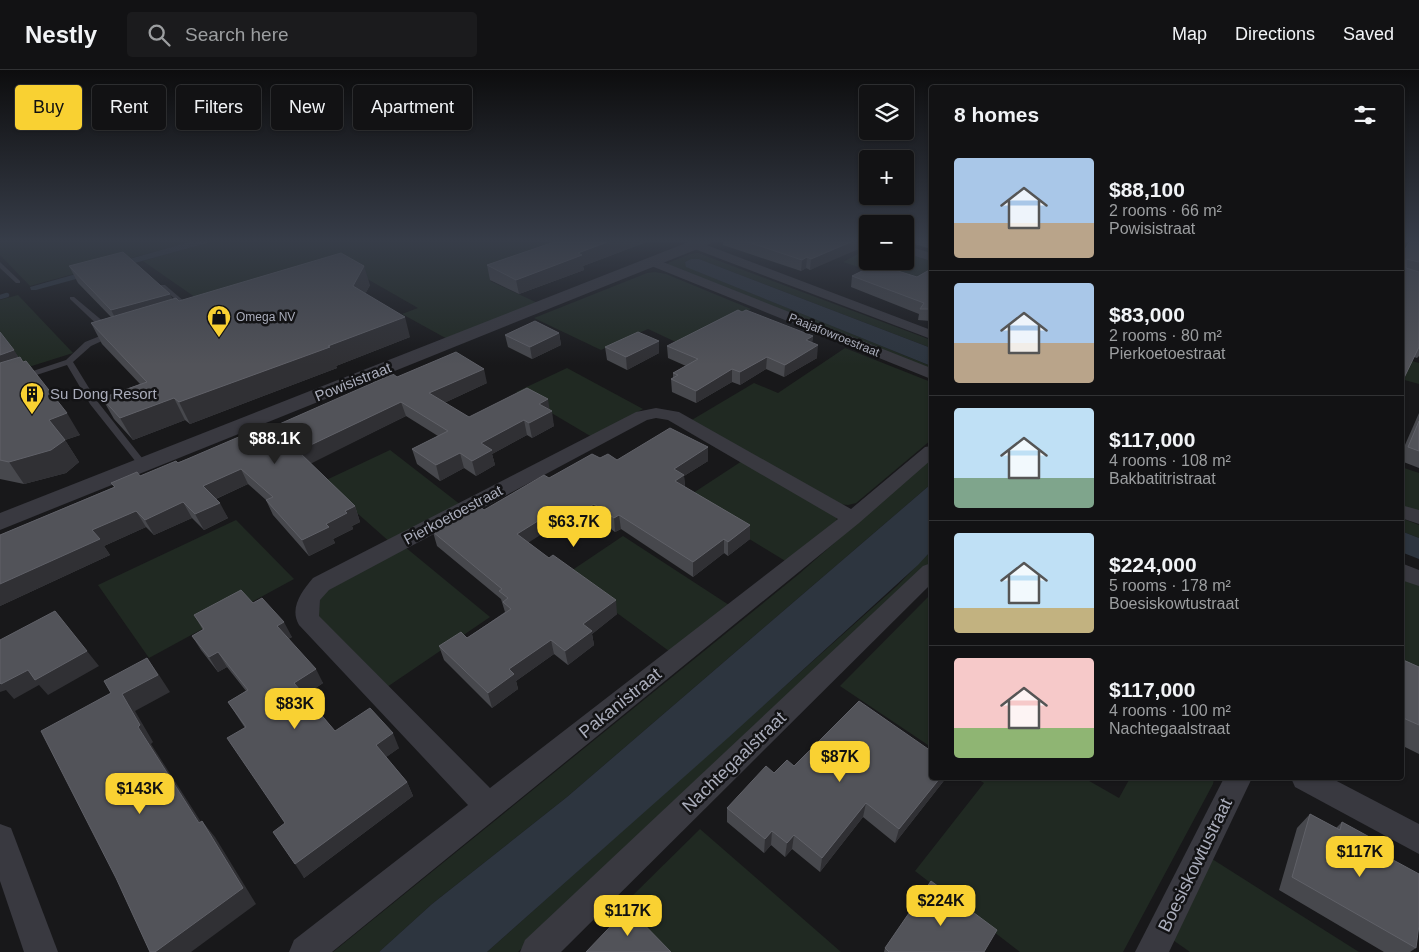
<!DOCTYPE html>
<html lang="en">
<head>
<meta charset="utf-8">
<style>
	:root { --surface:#121214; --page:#1b1b1d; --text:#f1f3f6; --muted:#9c9ea0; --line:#313234; --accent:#f9d132 }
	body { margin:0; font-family:Arial,sans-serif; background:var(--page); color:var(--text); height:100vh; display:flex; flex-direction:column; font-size:19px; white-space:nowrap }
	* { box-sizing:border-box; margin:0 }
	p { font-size:16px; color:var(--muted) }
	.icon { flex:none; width:28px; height:28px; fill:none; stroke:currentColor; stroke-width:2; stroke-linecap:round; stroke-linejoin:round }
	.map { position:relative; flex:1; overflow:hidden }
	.panel { position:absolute; left:929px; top:15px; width:475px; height:695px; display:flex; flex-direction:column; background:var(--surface); border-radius:5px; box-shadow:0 1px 4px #0004,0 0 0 1px var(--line) }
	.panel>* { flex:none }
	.top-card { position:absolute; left:15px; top:15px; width:475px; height:45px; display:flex; gap:10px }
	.tools { position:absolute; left:859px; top:15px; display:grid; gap:10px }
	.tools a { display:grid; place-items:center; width:55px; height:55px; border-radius:5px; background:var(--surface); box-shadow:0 1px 4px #0004,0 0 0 1px var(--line); font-size:25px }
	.price { position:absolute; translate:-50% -42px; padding:0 11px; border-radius:10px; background:var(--accent); color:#111; font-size:16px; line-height:32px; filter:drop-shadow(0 1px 2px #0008) }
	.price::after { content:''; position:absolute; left:50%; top:30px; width:15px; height:11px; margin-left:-8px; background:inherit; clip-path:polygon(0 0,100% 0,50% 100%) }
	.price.selected { background:#222; color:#fff }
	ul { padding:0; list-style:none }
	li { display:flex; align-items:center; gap:15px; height:125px; padding:0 25px }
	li+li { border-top:1px solid var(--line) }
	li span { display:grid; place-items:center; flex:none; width:140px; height:100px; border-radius:5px; color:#555 }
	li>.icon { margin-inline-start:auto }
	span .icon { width:60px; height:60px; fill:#fffc; stroke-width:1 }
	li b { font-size:21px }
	h2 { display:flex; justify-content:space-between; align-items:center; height:60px; padding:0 25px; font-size:21px }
	.tag { padding:0 18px; border-radius:5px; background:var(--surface); box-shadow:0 1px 4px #0004,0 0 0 1px var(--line); font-size:18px; line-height:45px }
	.tag.selected { background:var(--accent); color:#111 }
	header { display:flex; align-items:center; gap:30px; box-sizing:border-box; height:70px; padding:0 25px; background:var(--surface); border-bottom:1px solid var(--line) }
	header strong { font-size:24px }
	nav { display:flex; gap:28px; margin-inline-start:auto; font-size:18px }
	.search { width:350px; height:45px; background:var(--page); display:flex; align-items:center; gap:12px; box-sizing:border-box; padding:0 18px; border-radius:5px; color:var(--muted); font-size:19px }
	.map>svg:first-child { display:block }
</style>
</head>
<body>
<header>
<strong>Nestly</strong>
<div class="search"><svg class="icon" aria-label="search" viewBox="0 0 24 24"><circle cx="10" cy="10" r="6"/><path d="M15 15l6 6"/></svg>Search here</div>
<nav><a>Map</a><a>Directions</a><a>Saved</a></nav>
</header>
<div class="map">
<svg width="1419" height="882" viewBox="0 0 1419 882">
	<rect width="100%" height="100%" fill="#18181a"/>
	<g fill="#202922">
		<polygon points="0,171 193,171 30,216 0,185"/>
		<polygon points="215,171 596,171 490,211 540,234 451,271 402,244 418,238 343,195 202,232 143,191"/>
		<polygon points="867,179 868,191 905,191 905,183 931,191 931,207 916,216 843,192"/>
		<polygon points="698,183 931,270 931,278 699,189 691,189 685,192 687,197 931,296 931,302 672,200 668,196 668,193 690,184"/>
		<polygon points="655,202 666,204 751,239 680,274 648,259 601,280 534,248 647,203"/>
		<polygon points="18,225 73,283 0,306 0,230"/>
		<polygon points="845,278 931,312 931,370 856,433 848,435 838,434 690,351 754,313 778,323"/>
		<polygon points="1401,288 1419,293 1419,314 1401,309"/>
		<polygon points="567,298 643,339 592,367 516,322"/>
		<polygon points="390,380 461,435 391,473 322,412"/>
		<polygon points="931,388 931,414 567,727 432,834 379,882 333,882 799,504"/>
		<polygon points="742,391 837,447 836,453 787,492 684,429"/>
		<polygon points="1401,397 1419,403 1419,443 1401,436"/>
		<polygon points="1401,448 1419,455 1419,468 1401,461"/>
		<polygon points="236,450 294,509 149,588 98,515"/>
		<polygon points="623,466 729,535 669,581 565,505"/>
		<polygon points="405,477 490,547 387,617 318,549 320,529 329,519"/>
		<polygon points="931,481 931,493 518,882 487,882 897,516"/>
		<polygon points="1401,508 1419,515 1419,618 1401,609"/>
		<polygon points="931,524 931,677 840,616"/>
		<polygon points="976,708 1084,708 1119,728 1130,708 1214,708 1213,714 1123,882 1020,882 915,801 984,713"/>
		<polygon points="700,759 841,882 669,882 623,835"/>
		<polygon points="1209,787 1359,882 1190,882 1170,868"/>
	</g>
	<g fill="#2d353f">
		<polygon points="193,171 215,171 36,220 31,220 30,217"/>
		<polygon points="691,189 699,189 931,278 931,296 686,197 685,192"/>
		<polygon points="931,414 931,481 918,495 729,667 487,882 379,882 432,834 567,727"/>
		<polygon points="1401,461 1419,468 1419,489 1401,482"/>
	</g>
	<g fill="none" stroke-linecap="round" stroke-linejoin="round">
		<polyline stroke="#2d353f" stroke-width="4.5" points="0,227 7,225"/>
		<g fill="#393940" fill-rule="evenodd">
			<polygon points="0,192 20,211 20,213 16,213 0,198"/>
			<polygon points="161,215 165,215 192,238 192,240 188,240 161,217"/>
			<polygon points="70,227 74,227 111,258 111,262 105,262 70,229"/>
			<polygon points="110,262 113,262 117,264 91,276 73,292 97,331 146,393 148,395 146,397 140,397 90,334 67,295 0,317 0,312 66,290 85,272"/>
		</g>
		<g fill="#393940" fill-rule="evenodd">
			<polygon points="696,171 931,260 931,269 692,178 690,175 692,172"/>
			<polygon points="905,175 931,183 931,191 905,183"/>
			<polygon points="653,188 931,298 931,309 649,195 647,192 649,189"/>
			<path d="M656 338 679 342 851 439 925 377 931 376V390L859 453 332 882H289L294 870 468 735 299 555C289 538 302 521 313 508L636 342ZM656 348 668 350 838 449 490 718 319 546 320 530 329 520 647 350Z"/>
			<polygon points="1401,435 1419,440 1419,454 1401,448"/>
			<polygon points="931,493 931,514 561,882 520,882 525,870 923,496"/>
			<polygon points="1401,493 1419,500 1419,516 1401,510"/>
			<polygon points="1224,708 1252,708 1169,882 1135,882"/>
			<polygon points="1291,708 1331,708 1419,754 1419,784 1295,717"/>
			<polygon points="0,754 11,758 58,882 24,882 0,811"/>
		</g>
		<polygon fill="#393940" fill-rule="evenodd" points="691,171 712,171 710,174 0,460 0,443"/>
	</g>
	<g fill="#47484d">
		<polygon points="557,171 649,171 583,196 584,200 519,224 490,210 487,195"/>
		<polygon points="723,171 868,171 810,200 806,198 801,201 723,175"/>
		<polygon points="905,171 931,171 931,179"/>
		<polygon points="1419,171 1419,286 1417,288 1414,287 1401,186"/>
		<polygon points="69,196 170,224 172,229 179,231 370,215 365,224 410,267 336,296 337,298 190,354 185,350 133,370 114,349 102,328 140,314 102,274 91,253 111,247 78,213"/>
		<polygon points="931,199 931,251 918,250 919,244 851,217 852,206 917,207"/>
		<polygon points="0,262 19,288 80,365 65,370 79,392 66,403 24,414 0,409"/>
		<polygon points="559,263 561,275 532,289 508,277 505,265"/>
		<polygon points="813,266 812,273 817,288 784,307 766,299 740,315 732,312 696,333 672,322 671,309 673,308 673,303 686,296 668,288 667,276"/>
		<polygon points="605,277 659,283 627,300 607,290"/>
		<polygon points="397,307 487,313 444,333 469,347 549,340 554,356 532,368 527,365 492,384 495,395 476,406 464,398 440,411 417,394 412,379 438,366 406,346 310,393 355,436 360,452 352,456 353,459 333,469 335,473 309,486 273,445 266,430 248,414 216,429 228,448 204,460 192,448 154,465 146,457 104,476 110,485 0,536 0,465 114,417 111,413 140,406 259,363"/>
		<polygon points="1419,343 1419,398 1401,391 1401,384"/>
		<polygon points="708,377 708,391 684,406 685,417 750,455 750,469 728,486 724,483 693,507 621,459 615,462 596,448 570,465 556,455 528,472 617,544 592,564 594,575 568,595 554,584 516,611 518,619 492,638 444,590 439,576 467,568 505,542 501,529 437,476 433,462 484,440 549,408 600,388 617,390"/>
		<polygon points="253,533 292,567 288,569 323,613 305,625 335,661 399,678 386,687 407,712 413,726 304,808 285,753 245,658 228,632 246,621 227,597 218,602 201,580 192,566 203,560 194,545"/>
		<polygon points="1401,589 1419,597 1419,684 1401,675"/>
		<polygon points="794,696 931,708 946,708 895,773 863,747 820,802 792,779 785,787 771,775 764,783 727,752 727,738 774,703"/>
		<polygon points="1310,744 1336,758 1342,752 1384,785 1416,878 1410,882 1384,882 1279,820 1297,758"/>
		<polygon points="885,878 984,882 884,882"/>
	</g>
	<g fill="#303034">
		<polygon points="610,171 649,171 583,196 584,200 519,224 516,210 578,183"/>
		<polygon points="853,171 868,171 868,175 810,200 811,189"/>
		<polygon points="807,187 806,198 801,201 802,190"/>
		<polygon points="364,196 370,215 359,236 353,216"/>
		<polygon points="170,224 178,241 120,257 111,240"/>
		<polygon points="405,247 410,267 336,296 337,298 190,354 179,332"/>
		<polygon points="559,263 561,275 532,289 530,277"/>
		<polygon points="813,266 811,279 806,270"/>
		<polygon points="659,271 659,283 627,300 626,287"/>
		<polygon points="818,275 817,288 784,307 785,295"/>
		<polygon points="14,280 27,301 0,310 0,285"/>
		<polygon points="767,287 766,299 740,315 740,302"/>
		<polygon points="484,299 487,313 433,338 429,323"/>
		<polygon points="732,299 732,312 696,333 696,321"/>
		<polygon points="174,328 185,350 133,370 120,348"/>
		<polygon points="548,329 550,342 552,341 554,356 532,368 529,353 539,334"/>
		<polygon points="401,332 406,346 304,397 298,381"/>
		<polygon points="67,343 80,365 65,370 79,392 66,403 24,414 9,392 49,350"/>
		<polygon points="524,350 527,365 492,384 495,395 476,406 472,391 481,373"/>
		<polygon points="708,377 708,391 684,406 685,419 676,425 674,399"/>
		<polygon points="460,383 464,398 440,411 436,395"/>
		<polygon points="241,399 248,414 211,431 203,416"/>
		<polygon points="183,432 192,448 154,465 145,450"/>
		<polygon points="220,433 228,448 204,460 195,444"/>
		<polygon points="594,434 596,448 570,465 568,451"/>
		<polygon points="355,436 360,452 352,456 353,459 333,469 335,473 309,486 302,470 345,441"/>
		<polygon points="136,441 146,457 104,476 110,485 0,536 0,514 92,460"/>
		<polygon points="554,441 556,455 520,478 517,464"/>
		<polygon points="619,445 621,459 615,462 614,448"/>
		<polygon points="750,455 750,469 728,486 728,472"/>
		<polygon points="724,469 724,483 693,507 693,492"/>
		<polygon points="616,530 617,544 592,564 594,575 568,595 565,581 583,554"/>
		<polygon points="284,552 292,567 284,571 277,556"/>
		<polygon points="551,570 554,584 516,611 518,619 492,638 488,623 509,599"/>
		<polygon points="87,581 99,596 48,625 39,615 14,629 6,620 0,622 0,611 28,600"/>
		<polygon points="218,582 227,597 218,602 209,587"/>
		<polygon points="147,588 159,605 170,622 135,641 153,672 151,674 212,769 199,753 138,657 122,624"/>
		<polygon points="316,599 323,613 302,627 294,613"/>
		<polygon points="393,663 399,678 382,690 376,675"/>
		<polygon points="940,708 946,708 895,773 899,759"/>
		<polygon points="407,712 413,726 304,808 295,794"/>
		<polygon points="866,733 863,747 820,802 822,788"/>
		<polygon points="202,751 215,767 256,834 191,882 155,882"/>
		<polygon points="772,761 771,775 764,783 765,769"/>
		<polygon points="794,765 792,779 785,787 787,773"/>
	</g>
	<g fill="#525359" stroke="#606168">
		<polygon points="557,171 610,171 578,183 582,185 516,210 487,195"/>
		<polygon points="745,171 853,171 811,189 807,187 802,190"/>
		<polygon points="1410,171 1419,171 1419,192 1406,189 1406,198 1419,202 1419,277 1401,314 1401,186"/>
		<polygon points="123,182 170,224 111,240 69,196"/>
		<polygon points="341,183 364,196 353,216 405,247 328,276 330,277 179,332 174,328 120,348 102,328 147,312 91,253 176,228 179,231"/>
		<polygon points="876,194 917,207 931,199 931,239 920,239 924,233 852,206"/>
		<polygon points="738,240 742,242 746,240 813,266 806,270 818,275 785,295 767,287 740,302 732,299 696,321 671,309 678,305 673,303 698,289 667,276"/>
		<polygon points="535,251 559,263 530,277 505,265"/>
		<polygon points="0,262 14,280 0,285"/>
		<polygon points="638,262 659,271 626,287 605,277"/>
		<polygon points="456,282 484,299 429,323 469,347 527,318 548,329 539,334 552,341 529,353 524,350 481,373 492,380 472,391 460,383 436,395 412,379 448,361 401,332 298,381 355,436 345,441 347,443 326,454 329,457 302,470 266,430 273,427 241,399 203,416 220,433 195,444 183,432 145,450 136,441 92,460 100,469 0,514 0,465 115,417 111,413 137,402 140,406 176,391 178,393 255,360 259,363 393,304 397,307"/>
		<polygon points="20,287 23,292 26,291 67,343 49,350 65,370 51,380 9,392 0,390 0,293"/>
		<polygon points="1419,351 1419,381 1408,377"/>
		<polygon points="670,358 708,377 674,399 684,405 675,411 750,455 728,472 724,469 693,492 619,445 614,448 594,434 568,451 554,441 517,464 549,488 553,485 616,530 583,554 592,561 565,581 551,570 509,599 514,604 488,623 439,576 461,562 467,568 511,539 503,532 508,528 499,521 502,519 433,462 479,436 484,440 544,405 549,408 592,384 600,388 608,384 617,390"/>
		<polygon points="241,520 253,533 262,528 284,552 277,556 316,599 294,613 335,661 370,638 393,663 376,675 407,712 295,794 273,762 285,753 227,668 246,657 228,632 248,620 218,582 209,587 192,566 204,559 194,545"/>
		<polygon points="55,541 87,581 35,610 28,600 1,614 0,613 0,570"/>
		<polygon points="147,588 158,605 122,624 140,655 138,657 199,753 202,751 243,818 155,882 150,882 116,808 41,661 111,623 104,611"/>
		<polygon points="1401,589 1419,597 1419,655 1401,647"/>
		<polygon points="859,631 931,681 931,708 940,708 899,759 866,733 822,788 794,765 787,773 772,761 765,769 727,738 766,696 774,703 787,690 794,696"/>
		<polygon points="1310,744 1340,760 1342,752 1386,776 1384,785 1419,804 1419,855 1416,878 1292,807"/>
		<polygon points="931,811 997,860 984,882 889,882 885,878"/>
		<polygon points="628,838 671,882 586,882"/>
	</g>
	<linearGradient id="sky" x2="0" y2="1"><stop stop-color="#0d0d0e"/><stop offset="0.58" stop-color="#373d49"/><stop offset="1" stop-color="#373d49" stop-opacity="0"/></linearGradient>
	<rect width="1419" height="295" fill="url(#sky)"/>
	<defs>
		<g id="shop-pin" transform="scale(1.25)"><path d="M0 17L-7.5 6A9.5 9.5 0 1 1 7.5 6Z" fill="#f9d132" stroke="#131315"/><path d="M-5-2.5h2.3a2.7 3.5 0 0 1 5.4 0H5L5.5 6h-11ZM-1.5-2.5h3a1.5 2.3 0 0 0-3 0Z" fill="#111"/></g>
		<g id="building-pin" transform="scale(1.25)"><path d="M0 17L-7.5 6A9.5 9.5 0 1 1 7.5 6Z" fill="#f9d132" stroke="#131315"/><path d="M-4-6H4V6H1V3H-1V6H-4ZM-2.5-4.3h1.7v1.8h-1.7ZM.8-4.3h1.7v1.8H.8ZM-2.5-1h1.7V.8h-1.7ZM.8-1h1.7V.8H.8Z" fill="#111"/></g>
	</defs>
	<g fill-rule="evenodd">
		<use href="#shop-pin" x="219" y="247"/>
		<use href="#building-pin" x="32" y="324"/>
	</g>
	<g text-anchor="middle" stroke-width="5" stroke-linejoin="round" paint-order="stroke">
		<g font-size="12" fill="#aaadbb" stroke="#131315" text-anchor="start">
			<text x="236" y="251">Omega NV</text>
		</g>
		<g font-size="12" fill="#aaadbb" stroke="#131315">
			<text transform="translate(834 265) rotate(22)" y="4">Paajafowroestraat</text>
		</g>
		<g font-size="15" fill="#aaadbb" stroke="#131315">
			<text transform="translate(353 312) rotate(-22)" y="5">Powisistraat</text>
			<text transform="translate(453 445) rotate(-28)" y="5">Pierkoetoestraat</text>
		</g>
		<g font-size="15" fill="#aaadbb" stroke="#131315" text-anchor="start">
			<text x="50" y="329">Su Dong Resort</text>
		</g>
		<g font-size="18" fill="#aaadbb" stroke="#131315">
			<text transform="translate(620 633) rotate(-39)" y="6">Pakanistraat</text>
			<text transform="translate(734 692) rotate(-44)" y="6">Nachtegaalstraat</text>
			<text transform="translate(1195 795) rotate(-64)" y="6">Boesiskowtustraat</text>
		</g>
	</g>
</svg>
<div class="tools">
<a><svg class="icon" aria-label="layers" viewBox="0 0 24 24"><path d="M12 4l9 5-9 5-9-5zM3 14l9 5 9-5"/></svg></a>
<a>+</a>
<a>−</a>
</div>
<b class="price selected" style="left:275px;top:395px">$88.1K</b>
<b class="price" style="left:574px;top:478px">$63.7K</b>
<b class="price" style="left:295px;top:660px">$83K</b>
<b class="price" style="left:840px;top:713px">$87K</b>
<b class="price" style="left:140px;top:745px">$143K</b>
<b class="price" style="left:1360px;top:808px">$117K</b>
<b class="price" style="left:941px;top:857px">$224K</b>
<b class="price" style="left:628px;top:867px">$117K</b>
<div class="top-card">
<a class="tag selected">Buy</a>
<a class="tag">Rent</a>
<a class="tag">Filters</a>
<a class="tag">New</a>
<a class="tag">Apartment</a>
</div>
<section class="panel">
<h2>8 homes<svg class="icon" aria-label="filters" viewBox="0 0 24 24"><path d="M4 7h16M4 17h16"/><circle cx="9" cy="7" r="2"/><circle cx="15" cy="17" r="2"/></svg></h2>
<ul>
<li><span style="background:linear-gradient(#a9c7e8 65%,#b9a48a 0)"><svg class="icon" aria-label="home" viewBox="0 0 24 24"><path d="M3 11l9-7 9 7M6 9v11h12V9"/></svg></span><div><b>$88,100</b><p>2 rooms · 66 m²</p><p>Powisistraat</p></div></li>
<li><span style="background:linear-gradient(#a9c7e8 60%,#b9a48a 0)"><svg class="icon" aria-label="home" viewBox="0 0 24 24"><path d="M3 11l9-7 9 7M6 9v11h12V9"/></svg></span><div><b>$83,000</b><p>2 rooms · 80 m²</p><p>Pierkoetoestraat</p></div></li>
<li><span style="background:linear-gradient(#bfe0f5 70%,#7fa58c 0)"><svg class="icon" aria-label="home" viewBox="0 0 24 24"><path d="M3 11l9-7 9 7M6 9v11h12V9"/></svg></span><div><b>$117,000</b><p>4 rooms · 108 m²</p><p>Bakbatitristraat</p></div></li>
<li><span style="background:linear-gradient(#bfe0f5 75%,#c2b280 0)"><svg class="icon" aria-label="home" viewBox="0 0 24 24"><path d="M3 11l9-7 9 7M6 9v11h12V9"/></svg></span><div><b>$224,000</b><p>5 rooms · 178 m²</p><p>Boesiskowtustraat</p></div></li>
<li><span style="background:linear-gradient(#f6c9c9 70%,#8fb573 0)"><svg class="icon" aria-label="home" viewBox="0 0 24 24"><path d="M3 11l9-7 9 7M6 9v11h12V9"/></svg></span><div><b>$117,000</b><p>4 rooms · 100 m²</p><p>Nachtegaalstraat</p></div></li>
</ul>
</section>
</div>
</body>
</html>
